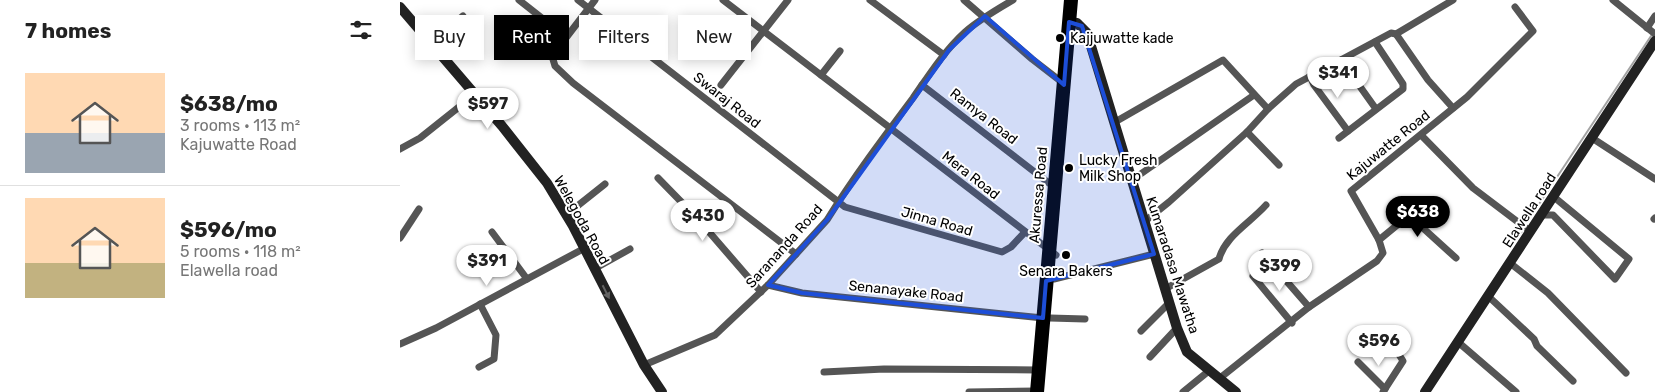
<!DOCTYPE html>
<html lang="en">
<head>
<meta charset="utf-8">
<style>
	:root { --surface:#fff; --page:#f6f6f6; --text:#222; --muted:#767676; --line:#e0e0e0; --accent:#000 }
	body { margin:0; font-family:Rubik,sans-serif; background:var(--page); color:var(--text); height:100vh; display:flex; flex-direction:column; font-size:19px; white-space:nowrap }
	* { box-sizing:border-box; margin:0 }
	p { font-size:16px; color:var(--muted) }
	.icon { flex:none; width:28px; height:28px; fill:none; stroke:currentColor; stroke-width:2; stroke-linecap:round; stroke-linejoin:round }
	.map { position:relative; flex:1; overflow:hidden }
	.drawer { display:flex; flex-direction:column; background:var(--surface); width:400px }
	.drawer>* { flex:none }
	.hud { position:absolute; left:15px; top:15px; width:475px; height:45px; display:flex; gap:10px }
	.price { position:absolute; translate:-50% -42px; padding:0 11px; border-radius:18px; background:#fff; color:#222; font-size:16px; line-height:32px; filter:drop-shadow(0 1px 2px #0008) }
	.price::after { content:''; position:absolute; left:50%; top:30px; width:15px; height:11px; margin-left:-8px; background:inherit; clip-path:polygon(0 0,100% 0,50% 100%) }
	.price.on { background:var(--accent); color:#fff }
	ul { padding:0; list-style:none }
	li { display:flex; align-items:center; gap:15px; height:125px; padding:0 25px }
	li+li { border-top:1px solid var(--line) }
	li span { display:grid; place-items:center; flex:none; width:140px; height:100px; border-radius:0px; color:#555 }
	li>.icon { margin-inline-start:auto }
	span .icon { width:60px; height:60px; fill:#fffc; stroke-width:1 }
	li b { font-size:21px }
	h2 { display:flex; justify-content:space-between; align-items:center; height:60px; padding:0 25px; font-size:21px }
	.chip { padding:0 18px; border-radius:0px; background:var(--surface); box-shadow:0 2px 12px #0003; font-size:18px; line-height:45px }
	.chip.on { background:var(--accent); color:#fff }
	main { display:flex; flex:1; min-height:0 }
	.map>svg:first-child { display:block }
</style>
</head>
<body>
<main>
<section class="drawer">
<h2>7 homes<svg class="icon" aria-label="filters" viewBox="0 0 24 24"><path d="M4 7h16M4 17h16"/><circle cx="9" cy="7" r="2"/><circle cx="15" cy="17" r="2"/></svg></h2>
<ul>
<li><span style="background:linear-gradient(#ffd9b3 60%,#9aa5b1 0)"><svg class="icon" aria-label="home" viewBox="0 0 24 24"><path d="M3 11l9-7 9 7M6 9v11h12V9"/></svg></span><div><b>$638/mo</b><p>3 rooms · 113 m²</p><p>Kajuwatte Road</p></div></li>
<li><span style="background:linear-gradient(#ffd9b3 65%,#c2b280 0)"><svg class="icon" aria-label="home" viewBox="0 0 24 24"><path d="M3 11l9-7 9 7M6 9v11h12V9"/></svg></span><div><b>$596/mo</b><p>5 rooms · 118 m²</p><p>Elawella road</p></div></li>
</ul>
</section>
<div class="map">
<svg width="1255" height="392" viewBox="0 0 1255 392">
	<rect width="100%" height="100%" fill="#fff"/>
	<g fill="none" stroke-linecap="round" stroke-linejoin="round">
		<g stroke="#a3a3a3" stroke-width="2">
			<polyline points="1127,222 1251,36"/>
			<polyline points="1111,246 1123,230"/>
		</g>
		<g stroke="#555" stroke-width="7">
			<polyline points="119,0 166,37"/>
			<polyline points="178,0 445,207 602,252 611,247 625,232"/>
			<polyline points="195,0 152,56 155,66 173,83 396,254"/>
			<polyline points="323,0 656,255"/>
			<polyline points="470,0 544,55"/>
			<polyline points="564,0 632,59 663,83"/>
			<polyline points="1213,0 1255,34"/>
			<polyline points="1247,28 1255,16"/>
			<polyline points="996,34 1053,0"/>
			<polyline points="31,44 63,16"/>
			<polyline points="941,60 976,109"/>
			<polyline points="421,75 440,51"/>
			<polyline points="910,76 914,85 948,131"/>
			<polyline points="321,85 388,0"/>
			<polyline points="522,85 654,187"/>
			<polyline points="715,122 823,60 868,109"/>
			<polyline points="847,132 879,165"/>
			<polyline points="1021,135 1073,188 1131,232"/>
			<polyline points="939,138 1003,89 1003,84 975,42"/>
			<polyline points="1192,138 1255,179"/>
			<polyline points="0,149 20,138 74,95"/>
			<polyline points="258,178 297,218 361,292"/>
			<polyline points="732,180 854,95"/>
			<polyline points="166,215 205,184"/>
			<polyline points="1142,215 1153,215 1215,279 1229,259 1154,197"/>
			<polyline points="1254,219 1255,218"/>
			<polyline points="744,222 769,202 847,132 868,109 896,84 991,33 996,34 1028,80 1053,108"/>
			<polyline points="92,232 127,279"/>
			<polyline points="0,238 19,209"/>
			<polyline points="979,240 1007,217 1013,219 1056,258"/>
			<polyline points="862,253 909,307"/>
			<polyline points="1110,263 1148,293 1226,373"/>
			<polyline points="194,269 230,249"/>
			<polyline points="853,276 892,323"/>
			<polyline points="654,279 754,254"/>
			<polyline points="368,285 402,293 643,318"/>
			<path d="M765 289 819 259C825 236 850 223 866 205"/>
			<polyline points="1088,296 1134,339 1137,346 1173,381"/>
			<polyline points="650,318 685,319"/>
			<polyline points="741,331 769,303"/>
			<polyline points="1058,342 1116,392"/>
			<polyline points="0,344 36,328 183,249"/>
			<polyline points="750,357 777,328"/>
			<polyline points="958,362 985,389"/>
			<path d="M244 365 315 335 368 285 427 220C453 178 483 138 513 98 529 75 545 50 565 32 580 19 596 10 613 0"/>
			<polyline points="79,367 94,359 96,335 80,304"/>
			<polyline points="424,372 484,369 638,370"/>
			<polyline points="820,378 909,307 977,261 983,253 979,240 951,191 1067,97 1133,31 1115,7"/>
			<polyline points="569,392 637,391"/>
			<polyline points="783,392 810,370"/>
			<polyline points="983,392 1003,361 990,340"/>
		</g>
		<g stroke="#222" stroke-width="10">
			<polyline points="0,7 102,126 147,183 173,226 244,365 262,392"/>
			<polyline points="669,22 677,23 687,33 777,328 787,352 836,392"/>
			<polyline points="1025,392 1255,41"/>
		</g>
		<polyline stroke="#000" stroke-width="14" points="637,392 671,0"/>
	</g>
	<defs><path id="oneway-solid" d="M-6-.8H1V-3.2L6.5 0L1 3.2V.8H-6Z" transform="scale(1.25)"/></defs>
	<use fill="#646464" href="#oneway-solid" transform="translate(206 292) rotate(63)"/>
	<path fill="#1d4ed8" fill-opacity="0.2" stroke="#1d4ed8" stroke-width="4" stroke-linejoin="round" d="M585 16 664 85 669 22 682 26 754 254 646 281 643 318 402 293 368 285 427 220 549 50Z"/>
	<g fill="#000" stroke="#fff" stroke-width="2">
		<circle cx="660" cy="38" r="5"/>
		<circle cx="669" cy="168" r="5"/>
		<circle cx="666" cy="255" r="5"/>
	</g>
	<g text-anchor="middle" stroke-width="4" stroke-linejoin="round" paint-order="stroke">
		<g font-size="14" fill="#000" stroke="#fff" text-anchor="start">
			<text x="670" y="43">Kajjuwatte kade</text>
			<text x="679" y="165">Lucky Fresh<tspan x="679" dy="16">Milk Shop</tspan></text>
			<text x="666" y="276" text-anchor="middle">Senara Bakers</text>
		</g>
		<g font-size="14" fill="#000" stroke="#fff">
			<text transform="translate(327 100) rotate(38)" y="5">Swaraj Road</text>
			<text transform="translate(584 116) rotate(38)" y="5">Ramya Road</text>
			<text transform="translate(988 145) rotate(-39)" y="5">Kajuwatte Road</text>
			<text transform="translate(571 175) rotate(38)" y="5">Mera Road</text>
			<text transform="translate(638 195) rotate(-85)" y="5">Akuressa Road</text>
			<text transform="translate(1129 210) rotate(-57)" y="5">Elawella road</text>
			<text transform="translate(182 220) rotate(61)" y="5">Welegoda Road</text>
			<text transform="translate(537 221) rotate(16)" y="5">Jinna Road</text>
			<text transform="translate(384 246) rotate(-48)" y="5">Sarananda Road</text>
			<text transform="translate(773 265) rotate(72)" y="5">Kumaradasa Mawatha</text>
			<text transform="translate(506 291) rotate(6)" y="5">Senanayake Road</text>
		</g>
	</g>
</svg>
<b class="price" style="left:938px;top:99px">$341</b>
<b class="price" style="left:88px;top:130px">$597</b>
<b class="price on" style="left:1018px;top:238px">$638</b>
<b class="price" style="left:303px;top:242px">$430</b>
<b class="price" style="left:87px;top:287px">$391</b>
<b class="price" style="left:880px;top:292px">$399</b>
<b class="price" style="left:979px;top:367px">$596</b>
<div class="hud">
<a class="chip">Buy</a>
<a class="chip on">Rent</a>
<a class="chip">Filters</a>
<a class="chip">New</a>
</div>
</div>
</main>
</body>
</html>
